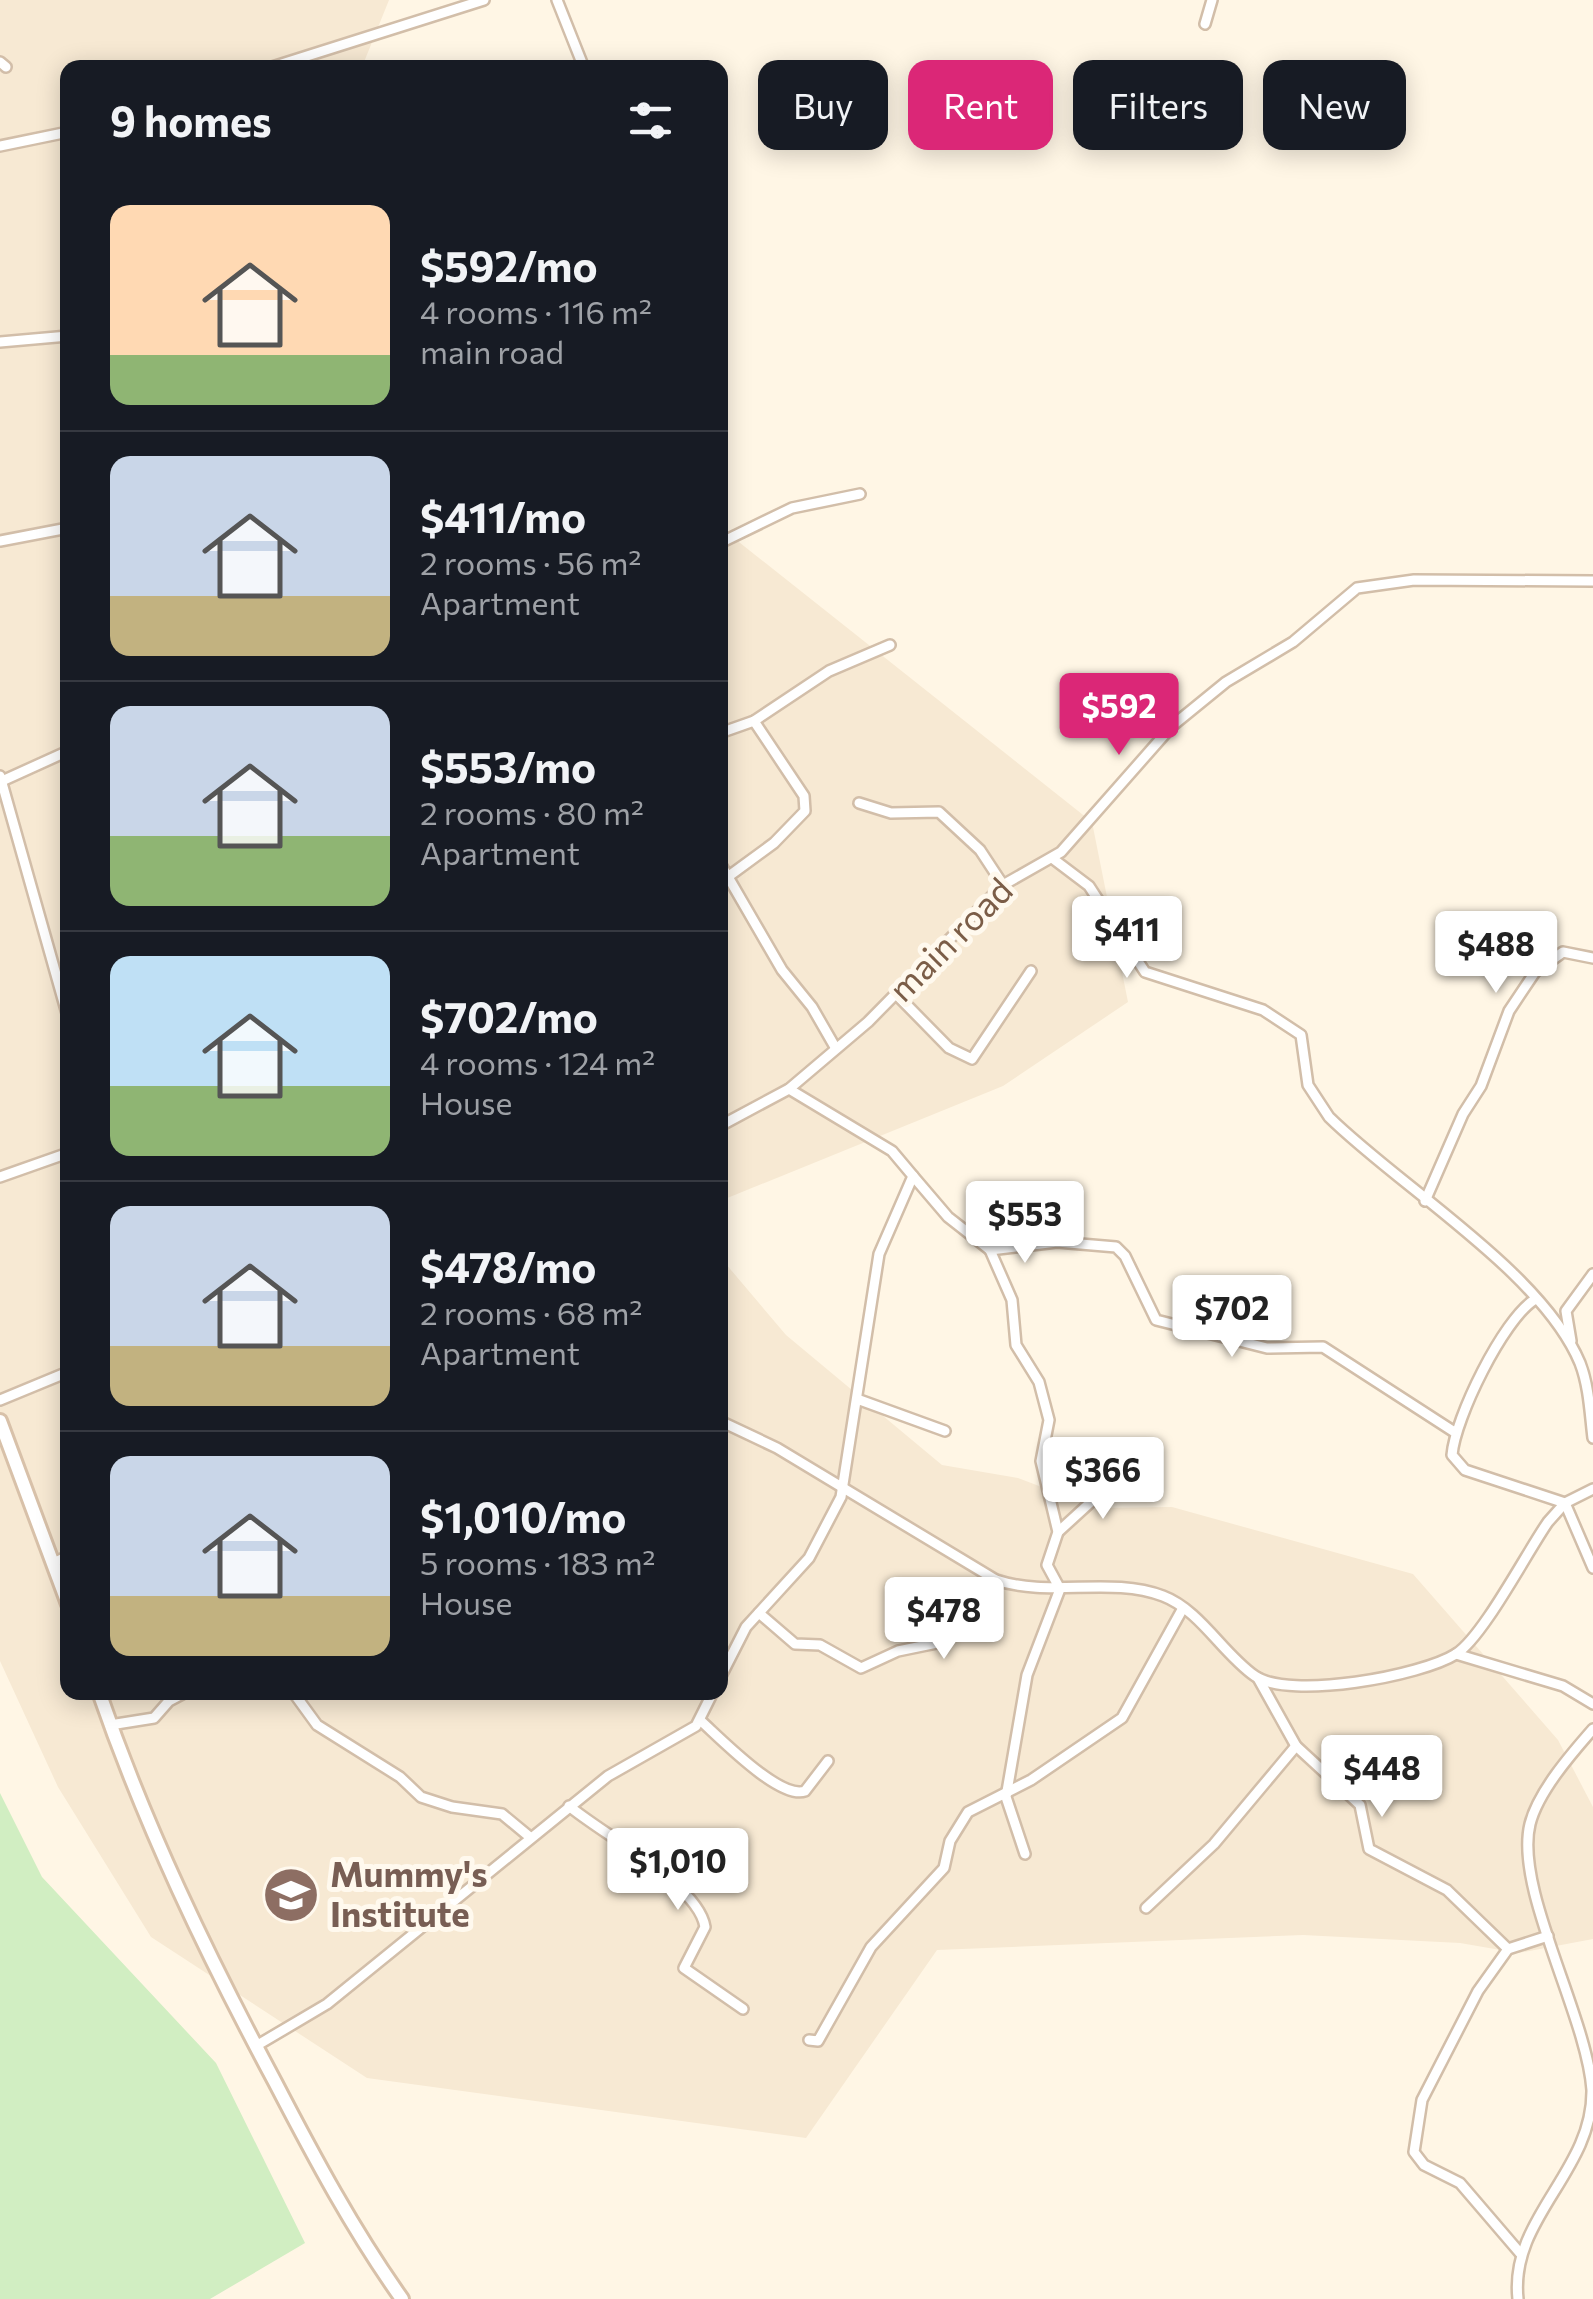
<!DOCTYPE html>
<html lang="en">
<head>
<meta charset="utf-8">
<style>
	:root { --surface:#171b24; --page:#20242c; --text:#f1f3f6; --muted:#9ea1a6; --line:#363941; --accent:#db2777 }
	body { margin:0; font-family:Commissioner,sans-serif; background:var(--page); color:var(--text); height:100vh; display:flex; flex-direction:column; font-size:38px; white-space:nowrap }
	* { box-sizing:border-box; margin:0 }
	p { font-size:32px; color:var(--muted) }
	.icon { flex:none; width:55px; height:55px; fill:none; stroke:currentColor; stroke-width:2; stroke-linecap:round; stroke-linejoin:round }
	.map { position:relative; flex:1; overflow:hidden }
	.sheet { position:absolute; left:60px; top:60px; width:668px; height:1640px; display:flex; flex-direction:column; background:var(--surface); border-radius:20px; box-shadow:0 5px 25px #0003 }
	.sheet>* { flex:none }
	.guide { position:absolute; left:758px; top:60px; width:685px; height:90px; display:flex; gap:20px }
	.price { position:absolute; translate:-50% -85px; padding:0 22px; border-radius:10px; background:#fff; color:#222; font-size:32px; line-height:65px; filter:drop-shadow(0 2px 5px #0008) }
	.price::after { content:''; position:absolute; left:50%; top:60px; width:30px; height:22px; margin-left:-15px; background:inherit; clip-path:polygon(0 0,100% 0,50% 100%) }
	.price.current { background:var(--accent); color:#fff }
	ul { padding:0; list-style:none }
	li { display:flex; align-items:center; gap:30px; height:250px; padding:0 50px }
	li+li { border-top:2px solid var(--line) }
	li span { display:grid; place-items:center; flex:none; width:280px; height:200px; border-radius:20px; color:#555 }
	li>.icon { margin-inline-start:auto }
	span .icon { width:120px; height:120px; fill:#fffc; stroke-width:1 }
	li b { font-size:42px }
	h2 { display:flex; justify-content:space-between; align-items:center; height:120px; padding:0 50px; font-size:42px }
	.chip { padding:0 35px; border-radius:20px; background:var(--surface); box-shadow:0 5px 25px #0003; font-size:35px; line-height:90px }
	.chip.current { background:var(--accent); color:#fff }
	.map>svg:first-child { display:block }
</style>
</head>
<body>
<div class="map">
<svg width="1593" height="2299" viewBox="0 0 1593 2299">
	<rect width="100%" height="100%" fill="#fff6e5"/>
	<g fill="#f7e9d3">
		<polygon points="0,0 389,0 362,67 68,68 68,1692 720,1692 720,1257 786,1335 942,1465 1018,1478 1097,1508 1172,1507 1413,1574 1558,1740 1593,1807 1593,1939 1518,1953 1460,1943 1303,1935 937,1950 806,2138 367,2078 151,1937 58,1787 0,1661"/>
		<polygon points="720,527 1092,822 1128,1002 1003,1086 720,1201"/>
	</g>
	<polygon fill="#d1eec2" points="0,1793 42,1877 216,2063 305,2243 210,2299 0,2299"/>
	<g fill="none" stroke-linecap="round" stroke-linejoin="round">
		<g stroke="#d2bea9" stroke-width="14">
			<g id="minor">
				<polyline points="557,0 584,68"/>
				<polyline points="1205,24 1212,0"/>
				<polyline points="0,62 6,67"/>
				<polyline points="269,68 484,0"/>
				<polyline points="0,146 68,132"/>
				<polyline points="0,342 68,336"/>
				<polyline points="0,541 68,528"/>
				<polyline points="720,543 792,508 860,494"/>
				<polyline points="720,733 754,721 829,671 890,645"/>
				<polyline points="0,776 68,1017"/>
				<polyline points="0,782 68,751"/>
				<polyline points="859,803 891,813 939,812 980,850 1003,885"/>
				<path d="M1052 858 1089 886 1145 972 1263 1010 1301 1035 1308 1085 1329 1117C1400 1187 1542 1272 1580 1363 1589 1386 1590 1413 1593 1438"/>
				<polyline points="720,863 782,970 812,1007 835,1047"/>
				<polyline points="729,876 774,843 805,811 804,796 754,721"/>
				<polyline points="896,994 949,1048 972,1059 1031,971"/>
				<polyline points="720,1126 789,1089 868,1022 1003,885 1061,852 1172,726 1226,682 1293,642 1357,588 1414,580 1593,581"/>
				<polyline points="913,1176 948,1217 990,1250 1057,1242 1116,1247 1125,1256 1156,1320 1267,1348 1323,1347 1456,1433"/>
				<polyline points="0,1177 68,1153"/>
				<polyline points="1425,1201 1463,1114 1481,1086 1509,1011 1535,972 1563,952 1593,958"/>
				<polyline points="990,1250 1012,1300 1016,1345 1039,1382 1049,1420 1041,1461 1058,1532 1047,1565 1060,1589 1027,1675 1006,1797 1025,1854"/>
				<path d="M1534 1300C1503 1320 1455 1418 1452 1455L1465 1470 1565 1503 1593 1568"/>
				<polyline points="1571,1341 1566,1311 1593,1274"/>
				<polyline points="857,1399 945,1431"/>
				<polyline points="0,1400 68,1372"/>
				<path d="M720 1421 777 1448 996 1580C1050 1598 1110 1576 1163 1596 1200 1610 1223 1654 1255 1676 1290 1700 1421 1676 1456 1654 1483 1637 1527 1552 1548 1522L1565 1503 1593 1489"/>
				<polyline points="1058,1532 1116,1479"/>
				<polyline points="53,1563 68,1556"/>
				<polyline points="759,1613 795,1644 820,1645 861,1668 898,1651 937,1643 996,1580"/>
				<polyline points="1456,1654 1563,1686 1593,1704"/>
				<polyline points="720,1678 746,1627 809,1558 841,1497 879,1254 913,1176 892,1151 789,1089"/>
				<polyline points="1258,1678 1296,1746 1360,1805 1369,1849 1447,1890 1508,1949"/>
				<polyline points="293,1692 317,1725 400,1777 421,1797 452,1807 502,1814 531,1838"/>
				<path d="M701 1721C720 1738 780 1800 805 1791L828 1761"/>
				<polyline points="110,1725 154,1718 169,1701 186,1692"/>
				<path d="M569 1806C602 1834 699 1885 705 1927L684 1968 743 2009"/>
				<polyline points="1146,1908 1214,1844 1296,1746"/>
				<polyline points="809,2040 818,2041 871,1947 944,1868 950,1841 968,1812 1031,1780 1122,1718 1183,1608"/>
				<polyline points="256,2046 327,2004 608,1776 696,1726 713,1692"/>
				<polyline points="1520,2253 1460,2183 1424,2165 1414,2152 1422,2100 1478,1991 1508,1949 1548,1936"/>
				<path d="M1518 2299C1509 2218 1593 2172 1592 2090 1587 2016 1514 1889 1530 1824 1538 1792 1571 1754 1593 1729"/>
			</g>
		</g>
		<g stroke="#d8c1a9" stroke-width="18">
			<g id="secondary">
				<polyline points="0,1421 68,1604"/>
				<path d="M99 1692C146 1828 207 1955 275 2082 314 2157 353 2230 402 2299"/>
			</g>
		</g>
		<use href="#minor" stroke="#fff" stroke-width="9"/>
		<use href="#secondary" stroke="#fff" stroke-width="12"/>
	</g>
	<defs>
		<g id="school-disc" transform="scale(2.875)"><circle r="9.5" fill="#8d6e63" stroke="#fff9ee"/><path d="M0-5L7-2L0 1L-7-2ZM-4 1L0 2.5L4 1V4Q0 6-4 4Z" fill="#fff"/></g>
	</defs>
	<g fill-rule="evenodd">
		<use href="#school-disc" x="291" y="1895"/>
	</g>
	<g text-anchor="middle" stroke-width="10" stroke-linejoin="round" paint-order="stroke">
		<g font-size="35" fill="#7b5d47" stroke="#fff9ee">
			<text transform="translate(951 940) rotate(-45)" y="12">main road</text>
		</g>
		<g font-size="35" font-weight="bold" fill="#785e54" stroke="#fff9ee" text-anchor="start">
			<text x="330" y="1887">Mummy's<tspan x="330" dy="40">Institute</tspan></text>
		</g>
	</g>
</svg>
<b class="price current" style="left:1119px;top:758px">$592</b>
<b class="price" style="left:1127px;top:981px">$411</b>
<b class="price" style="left:1496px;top:996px">$488</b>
<b class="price" style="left:1025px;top:1266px">$553</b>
<b class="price" style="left:1232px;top:1360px">$702</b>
<b class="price" style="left:1103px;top:1522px">$366</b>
<b class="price" style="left:944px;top:1662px">$478</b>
<b class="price" style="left:1382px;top:1820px">$448</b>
<b class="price" style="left:678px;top:1913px">$1,010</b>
<div class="guide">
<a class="chip">Buy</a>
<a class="chip current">Rent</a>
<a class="chip">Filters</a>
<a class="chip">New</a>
</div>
<section class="sheet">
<h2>9 homes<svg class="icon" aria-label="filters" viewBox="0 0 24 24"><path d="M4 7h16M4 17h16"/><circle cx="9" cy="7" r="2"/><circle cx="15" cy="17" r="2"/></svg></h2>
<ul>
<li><span style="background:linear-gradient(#ffd9b3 75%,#8fb573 0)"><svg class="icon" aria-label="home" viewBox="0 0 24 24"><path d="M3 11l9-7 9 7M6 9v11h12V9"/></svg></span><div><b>$592/mo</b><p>4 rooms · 116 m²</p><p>main road</p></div></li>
<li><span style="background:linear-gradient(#c9d6e8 70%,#c2b280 0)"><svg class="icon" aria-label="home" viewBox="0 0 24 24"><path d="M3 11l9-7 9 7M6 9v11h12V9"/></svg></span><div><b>$411/mo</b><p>2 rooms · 56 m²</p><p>Apartment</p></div></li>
<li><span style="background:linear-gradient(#c9d6e8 65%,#8fb573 0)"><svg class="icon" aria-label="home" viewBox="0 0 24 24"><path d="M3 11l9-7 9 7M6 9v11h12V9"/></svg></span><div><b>$553/mo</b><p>2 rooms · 80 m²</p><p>Apartment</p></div></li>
<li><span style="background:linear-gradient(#bfe0f5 65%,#8fb573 0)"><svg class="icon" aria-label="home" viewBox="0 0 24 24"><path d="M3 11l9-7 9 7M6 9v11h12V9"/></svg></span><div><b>$702/mo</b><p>4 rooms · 124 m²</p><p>House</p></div></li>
<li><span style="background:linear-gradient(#c9d6e8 70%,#c2b280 0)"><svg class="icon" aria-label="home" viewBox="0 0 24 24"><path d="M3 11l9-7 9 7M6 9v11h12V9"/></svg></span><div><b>$478/mo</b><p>2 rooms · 68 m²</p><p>Apartment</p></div></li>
<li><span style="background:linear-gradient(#c9d6e8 70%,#c2b280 0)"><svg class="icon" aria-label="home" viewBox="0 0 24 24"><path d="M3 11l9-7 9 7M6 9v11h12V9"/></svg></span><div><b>$1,010/mo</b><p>5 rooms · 183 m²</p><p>House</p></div></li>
</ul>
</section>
</div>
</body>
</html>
